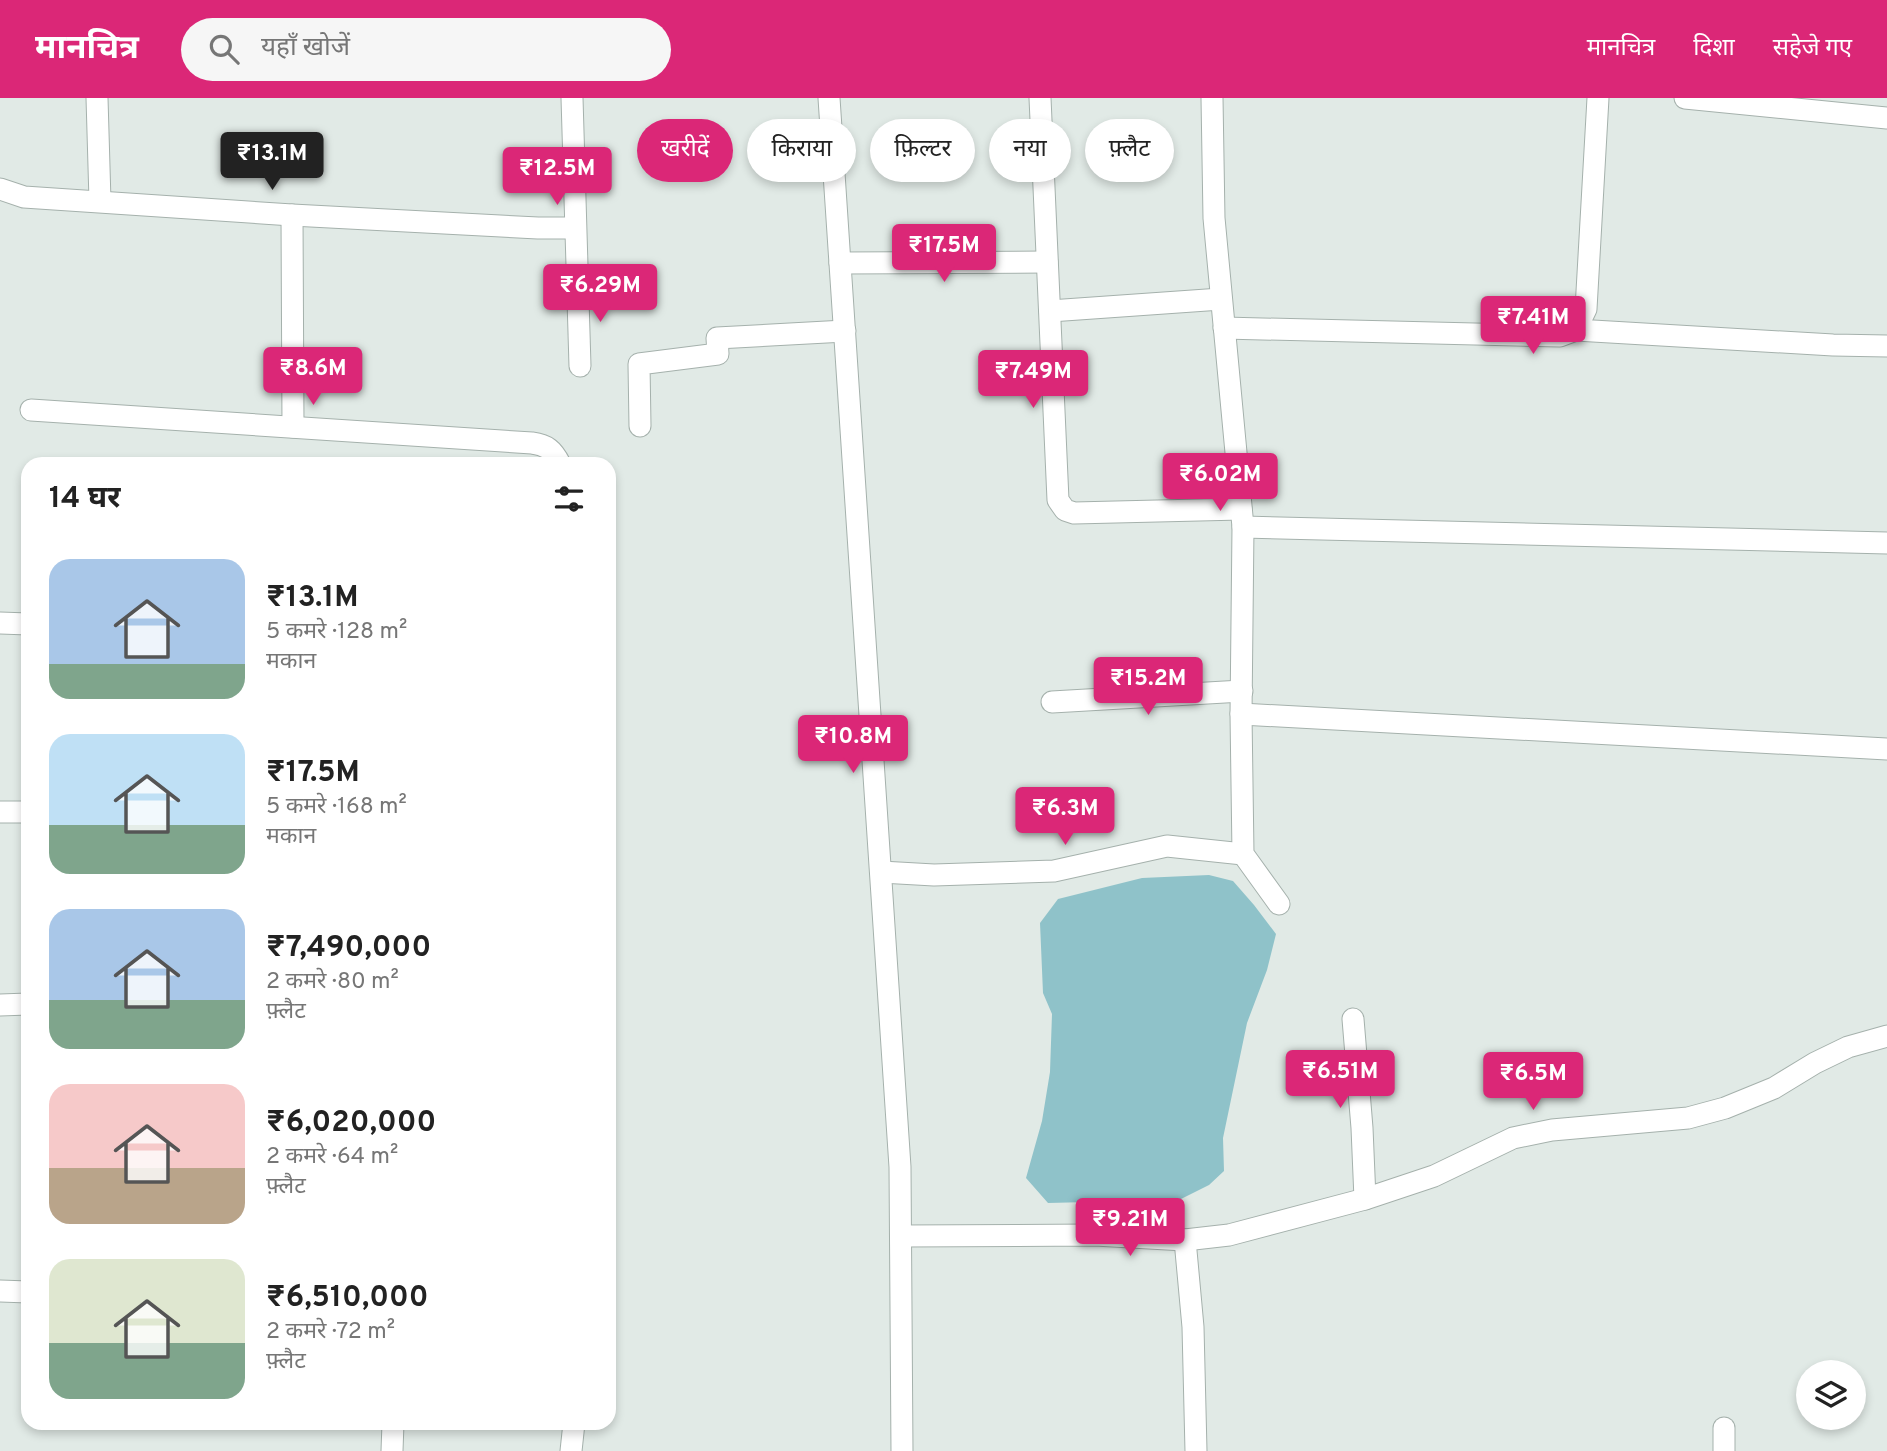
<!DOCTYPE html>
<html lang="hi">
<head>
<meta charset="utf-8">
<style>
	:root { --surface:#fff; --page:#f6f6f6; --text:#222; --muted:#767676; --accent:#db2777 }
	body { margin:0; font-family:Overpass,"Noto Sans Devanagari",sans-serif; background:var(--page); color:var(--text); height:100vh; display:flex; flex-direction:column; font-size:26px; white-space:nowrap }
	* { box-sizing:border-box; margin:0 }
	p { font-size:23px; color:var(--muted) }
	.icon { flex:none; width:38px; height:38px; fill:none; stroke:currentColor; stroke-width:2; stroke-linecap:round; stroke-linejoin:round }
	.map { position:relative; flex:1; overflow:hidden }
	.side { position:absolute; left:21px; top:359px; width:595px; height:973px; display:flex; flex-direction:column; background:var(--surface); border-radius:21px; box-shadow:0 4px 10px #0003 }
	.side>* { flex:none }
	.top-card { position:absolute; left:637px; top:21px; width:665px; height:63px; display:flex; gap:14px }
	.buttons { position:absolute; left:1796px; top:1262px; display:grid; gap:14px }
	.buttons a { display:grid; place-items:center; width:70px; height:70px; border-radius:50%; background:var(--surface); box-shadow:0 4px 10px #0003; font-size:35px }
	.price { position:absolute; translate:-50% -60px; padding:0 16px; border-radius:7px; background:var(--accent); color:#fff; font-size:23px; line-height:46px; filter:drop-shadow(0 2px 4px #0008) }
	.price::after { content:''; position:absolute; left:50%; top:42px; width:21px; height:16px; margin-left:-10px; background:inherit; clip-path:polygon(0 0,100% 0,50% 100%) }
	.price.current { background:#222; color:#fff }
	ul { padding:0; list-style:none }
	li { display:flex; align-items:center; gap:21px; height:175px; padding:0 28px }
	li span { display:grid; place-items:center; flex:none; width:196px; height:140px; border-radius:21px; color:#555 }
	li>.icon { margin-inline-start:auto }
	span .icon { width:84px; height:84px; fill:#fffc; stroke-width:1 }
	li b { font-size:30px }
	h2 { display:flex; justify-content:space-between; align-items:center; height:84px; padding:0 28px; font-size:30px }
	.tag { padding:0 24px; border-radius:32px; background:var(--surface); box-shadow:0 4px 10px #0003; font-size:24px; line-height:63px }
	.tag.current { background:var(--accent); color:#fff }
	header { display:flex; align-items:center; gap:42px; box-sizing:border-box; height:98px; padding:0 35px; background:var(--accent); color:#fff }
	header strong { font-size:33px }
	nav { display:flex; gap:38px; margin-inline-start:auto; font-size:24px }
	.search { width:490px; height:63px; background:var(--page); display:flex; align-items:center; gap:18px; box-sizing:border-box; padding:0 24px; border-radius:38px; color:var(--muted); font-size:26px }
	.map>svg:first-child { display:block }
</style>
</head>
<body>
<header>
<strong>मानचित्र</strong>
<div class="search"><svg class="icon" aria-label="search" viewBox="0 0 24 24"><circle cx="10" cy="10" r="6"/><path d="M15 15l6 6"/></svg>यहाँ खोजें</div>
<nav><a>मानचित्र</a><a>दिशा</a><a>सहेजे गए</a></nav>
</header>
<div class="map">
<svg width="1887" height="1353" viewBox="0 0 1887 1353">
	<rect width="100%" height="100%" fill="#e1eae6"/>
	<polygon fill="#8fc2c9" points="1209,777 1233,783 1254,807 1276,836 1267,872 1247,925 1223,1040 1224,1073 1209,1087 1169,1107 1129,1103 1048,1105 1026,1080 1042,1023 1050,974 1052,916 1043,895 1040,825 1058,801 1142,780"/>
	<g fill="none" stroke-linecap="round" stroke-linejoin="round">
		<g stroke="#a5b1ac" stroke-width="23">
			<g id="minor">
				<polyline points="97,0 100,103"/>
				<polyline points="572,0 580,268"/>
				<polyline points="829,0 900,1069 902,1353"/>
				<polyline points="1040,0 1058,402 1065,412 1074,415 1241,411"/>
				<polyline points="1212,0 1214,120 1243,429 1241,616 1243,756 1279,806"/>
				<polyline points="1685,0 1887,20"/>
				<polyline points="0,91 24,99 292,117 538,130 575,130"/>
				<polyline points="292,117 293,329"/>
				<polyline points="840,165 1047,164"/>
				<polyline points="1050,213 1221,201"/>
				<polyline points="1224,230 1560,238 1576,232 1586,211 1598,0"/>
				<polyline points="1576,232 1833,247 1887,248"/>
				<path d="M31 312 532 345C547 347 553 352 560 366"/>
				<polyline points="640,328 639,266 718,256 717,240 845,233"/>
				<polyline points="1243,429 1887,445"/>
				<polyline points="0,525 28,526"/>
				<polyline points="1052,604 1242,593"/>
				<polyline points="1241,616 1887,651"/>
				<polyline points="0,714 28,714"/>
				<polyline points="881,774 934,777 1054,773 1167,748 1243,756"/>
				<polyline points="0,907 28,906"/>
				<polyline points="1353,921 1362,1030 1365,1101"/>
				<polyline points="902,1138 1095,1137 1185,1142 1193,1229 1196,1353"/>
				<polyline points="1185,1142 1229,1137 1365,1101 1434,1078 1513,1040 1552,1032 1688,1020 1725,1010 1774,990 1815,965 1848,949 1887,938"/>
				<polyline points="0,1193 28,1194"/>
				<polyline points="392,1353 393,1325"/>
				<polyline points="571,1353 574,1325"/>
				<polyline points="1724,1353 1724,1330"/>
			</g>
		</g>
		<use href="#minor" stroke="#fff" stroke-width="21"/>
	</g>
</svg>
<div class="buttons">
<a><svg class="icon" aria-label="layers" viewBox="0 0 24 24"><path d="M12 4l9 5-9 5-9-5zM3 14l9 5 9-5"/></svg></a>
</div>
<b class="price current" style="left:272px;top:94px">₹13.1M</b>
<b class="price" style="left:557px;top:109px">₹12.5M</b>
<b class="price" style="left:944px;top:186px">₹17.5M</b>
<b class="price" style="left:600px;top:226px">₹6.29M</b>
<b class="price" style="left:1533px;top:258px">₹7.41M</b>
<b class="price" style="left:313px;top:309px">₹8.6M</b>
<b class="price" style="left:1033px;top:312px">₹7.49M</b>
<b class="price" style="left:1220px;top:415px">₹6.02M</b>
<b class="price" style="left:1148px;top:619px">₹15.2M</b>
<b class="price" style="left:853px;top:677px">₹10.8M</b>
<b class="price" style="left:1065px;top:749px">₹6.3M</b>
<b class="price" style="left:1340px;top:1012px">₹6.51M</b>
<b class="price" style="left:1533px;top:1014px">₹6.5M</b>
<b class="price" style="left:1130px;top:1160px">₹9.21M</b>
<div class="top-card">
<a class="tag current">खरीदें</a>
<a class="tag">किराया</a>
<a class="tag">फ़िल्टर</a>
<a class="tag">नया</a>
<a class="tag">फ़्लैट</a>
</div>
<section class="side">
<h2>14 घर<svg class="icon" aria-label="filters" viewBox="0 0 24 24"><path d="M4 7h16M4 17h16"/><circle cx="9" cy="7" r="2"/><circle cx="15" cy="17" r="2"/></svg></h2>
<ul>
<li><span style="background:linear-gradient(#a9c7e8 75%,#7fa58c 0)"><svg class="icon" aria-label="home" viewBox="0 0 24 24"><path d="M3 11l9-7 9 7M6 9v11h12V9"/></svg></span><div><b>₹13.1M</b><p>5 कमरे · 128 m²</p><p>मकान</p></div></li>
<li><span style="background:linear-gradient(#bfe0f5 65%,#7fa58c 0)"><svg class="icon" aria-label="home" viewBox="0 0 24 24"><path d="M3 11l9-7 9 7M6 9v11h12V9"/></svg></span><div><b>₹17.5M</b><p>5 कमरे · 168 m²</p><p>मकान</p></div></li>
<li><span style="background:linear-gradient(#a9c7e8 65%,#7fa58c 0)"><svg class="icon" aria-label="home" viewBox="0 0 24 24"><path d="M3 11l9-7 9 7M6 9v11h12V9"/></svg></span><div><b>₹7,490,000</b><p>2 कमरे · 80 m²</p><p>फ़्लैट</p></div></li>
<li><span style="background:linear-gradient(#f6c9c9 60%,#b9a48a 0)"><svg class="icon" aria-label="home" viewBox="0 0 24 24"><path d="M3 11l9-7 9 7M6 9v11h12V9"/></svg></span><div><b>₹6,020,000</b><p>2 कमरे · 64 m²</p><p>फ़्लैट</p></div></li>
<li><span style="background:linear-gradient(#dfe7d0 60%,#7fa58c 0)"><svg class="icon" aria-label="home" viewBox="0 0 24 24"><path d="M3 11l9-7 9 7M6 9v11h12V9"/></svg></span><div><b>₹6,510,000</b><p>2 कमरे · 72 m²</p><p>फ़्लैट</p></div></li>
</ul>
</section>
</div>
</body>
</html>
